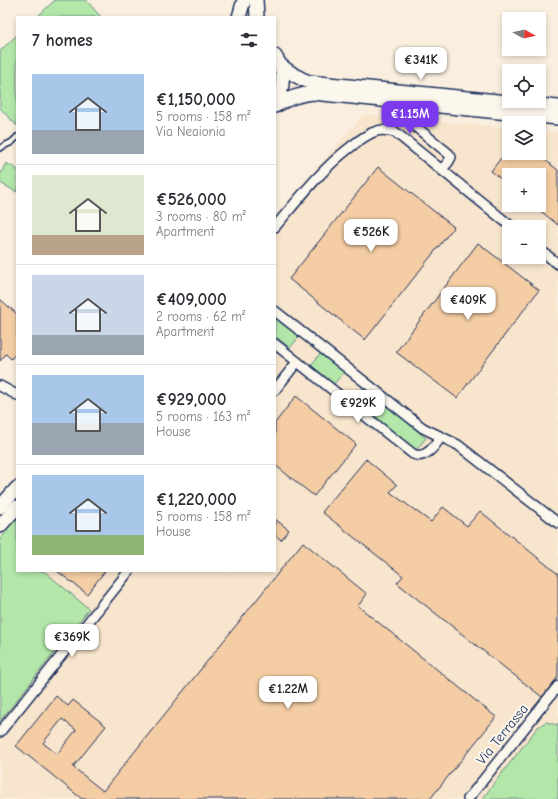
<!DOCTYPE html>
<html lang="en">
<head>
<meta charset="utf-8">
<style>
	:root { --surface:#fff; --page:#f2f2f3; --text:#2b2b33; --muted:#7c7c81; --line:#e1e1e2; --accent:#7c3aed }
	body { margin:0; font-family:"Comic Neue",sans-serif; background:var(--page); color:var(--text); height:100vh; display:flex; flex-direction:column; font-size:15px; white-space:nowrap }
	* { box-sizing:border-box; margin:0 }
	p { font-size:13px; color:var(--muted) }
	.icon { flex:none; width:22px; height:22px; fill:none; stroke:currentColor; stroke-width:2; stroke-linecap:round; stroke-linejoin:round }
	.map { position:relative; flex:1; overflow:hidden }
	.panel { position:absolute; left:16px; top:16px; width:260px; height:556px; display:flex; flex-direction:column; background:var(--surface); border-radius:0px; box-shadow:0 2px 6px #0003 }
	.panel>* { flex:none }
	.needle { width:26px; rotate:98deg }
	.buttons { position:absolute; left:502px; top:12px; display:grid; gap:8px }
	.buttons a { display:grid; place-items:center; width:44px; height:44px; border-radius:0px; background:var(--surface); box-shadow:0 2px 6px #0003; font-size:20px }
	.price { position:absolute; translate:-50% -34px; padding:0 9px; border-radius:8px; background:#fff; color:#222; font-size:13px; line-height:26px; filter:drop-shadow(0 1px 2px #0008) }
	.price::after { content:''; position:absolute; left:50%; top:24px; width:12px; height:9px; margin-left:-6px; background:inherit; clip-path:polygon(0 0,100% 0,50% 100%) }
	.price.active { background:var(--accent); color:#fff }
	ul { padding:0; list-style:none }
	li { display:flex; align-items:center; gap:12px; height:100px; padding:0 16px }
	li+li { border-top:1px solid var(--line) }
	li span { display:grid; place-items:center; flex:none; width:112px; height:80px; border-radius:0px; color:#555 }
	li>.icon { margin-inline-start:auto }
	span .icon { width:48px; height:48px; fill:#fffc; stroke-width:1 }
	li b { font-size:17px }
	h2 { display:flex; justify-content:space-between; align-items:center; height:48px; padding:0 16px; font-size:17px }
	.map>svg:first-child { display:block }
</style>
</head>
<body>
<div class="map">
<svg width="558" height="799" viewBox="0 0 558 799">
	<rect width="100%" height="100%" fill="#faefde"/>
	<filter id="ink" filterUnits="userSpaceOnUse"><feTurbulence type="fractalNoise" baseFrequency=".025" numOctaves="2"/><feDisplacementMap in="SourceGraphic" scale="8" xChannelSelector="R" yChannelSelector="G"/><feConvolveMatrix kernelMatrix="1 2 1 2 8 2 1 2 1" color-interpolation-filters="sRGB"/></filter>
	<g filter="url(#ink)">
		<path fill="#f8e5cd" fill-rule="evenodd" d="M364 114 509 128V153H539V131L558 133V799H0V683L35 571H275V215ZM509 175H539V205H509ZM509 227H539V257H509Z"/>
		<g fill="#b3e7a9" stroke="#678b84">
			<polygon points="55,0 86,0 101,17 37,17"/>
			<polygon points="17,35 17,126 0,108 0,51"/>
			<polygon points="6,163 17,169 17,192 0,183 0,175"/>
			<polygon points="275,316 300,336 290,348 275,336"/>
			<polygon points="321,353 344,372 334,384 311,365"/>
			<polygon points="364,387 426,438 416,450 353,400"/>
			<polygon points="17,516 17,571 44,571 89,609 0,721 0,539 7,531 7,527"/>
			<polygon points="546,722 553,724 556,725 558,723 558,799 482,799 534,732 538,727"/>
		</g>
		<g fill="#f4cda4" stroke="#1b2f5e" fill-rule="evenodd">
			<polygon points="505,153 536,153 558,170 558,225 533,205 539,205 539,175 509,175 509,186 491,171"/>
			<polygon points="378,167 454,227 365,340 289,279"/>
			<polygon points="478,243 539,290 457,398 396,352"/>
			<polygon points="0,299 17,314 17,352 11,359 6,354 0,361"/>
			<polygon points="296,396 356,444 314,496 275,465 275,423"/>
			<polygon points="366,459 397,485 390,492 431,522 443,507 467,526 480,511 558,574 558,677 542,697 397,583 403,576 322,512"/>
			<polygon points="275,519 289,530 281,540 275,535"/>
			<path d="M303 542 367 594 358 606 496 717 430 799H82L16 746 56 696 68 706 73 700 106 726 73 767 103 791ZM62 719 76 730 57 754 43 743Z"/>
			<polygon points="57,571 105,571 87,594"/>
		</g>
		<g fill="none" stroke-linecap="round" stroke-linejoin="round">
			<g stroke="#1b2f5e" stroke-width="8">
				<polyline id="lane" points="0,148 12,142 17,137"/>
			</g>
			<g stroke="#1b2f5e" stroke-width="12">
				<g id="street">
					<polyline points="383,100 449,154 451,157 449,161 442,170"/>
					<path d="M275 227C298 200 320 171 348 149 357 142 366 134 377 131 383 129 389 131 395 132L512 227"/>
					<polyline points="539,249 558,264"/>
					<polyline points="275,311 423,428 458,445 558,523"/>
					<path d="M275 344 413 454C425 460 435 446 441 437"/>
					<polyline points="0,386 17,395"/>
					<polyline points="275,390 297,362"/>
					<polyline points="0,732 129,571"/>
					<polyline points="468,799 558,686"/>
				</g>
			</g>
			<g stroke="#1b2f5e" stroke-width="16">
				<g id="secondary">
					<polyline points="256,0 257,17"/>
					<polyline points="239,17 244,0"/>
					<path d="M275 56C286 72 284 88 275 105"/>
					<path d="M279 64C289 72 298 78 309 82L558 107"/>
					<path d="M275 106C287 99 299 94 313 93L558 118"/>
					<polyline points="0,507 17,488"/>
					<polyline points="0,526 17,507"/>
				</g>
			</g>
			<use href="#lane" stroke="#fbf7ec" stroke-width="4.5"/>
			<use href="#street" stroke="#fbf7ec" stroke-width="9"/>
			<use href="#secondary" stroke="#fbf7ec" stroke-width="13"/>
		</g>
	</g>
	<g text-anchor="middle" stroke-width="4" stroke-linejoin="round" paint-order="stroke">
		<g font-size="14" fill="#1b2f5e" stroke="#fbf7ec">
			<text transform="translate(502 734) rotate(-51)" y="5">Via Terrassa</text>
		</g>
	</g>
</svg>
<div class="buttons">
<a><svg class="needle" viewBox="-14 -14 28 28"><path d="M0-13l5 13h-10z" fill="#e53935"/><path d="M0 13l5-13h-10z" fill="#7c7c81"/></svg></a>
<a><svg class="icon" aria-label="locate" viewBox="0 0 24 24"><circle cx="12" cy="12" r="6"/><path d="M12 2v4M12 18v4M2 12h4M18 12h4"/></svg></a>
<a><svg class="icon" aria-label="layers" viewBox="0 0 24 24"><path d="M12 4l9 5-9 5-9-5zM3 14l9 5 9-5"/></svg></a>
<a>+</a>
<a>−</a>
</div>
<b class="price" style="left:421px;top:81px">€341K</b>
<b class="price active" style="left:410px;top:135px">€1.15M</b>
<b class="price" style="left:371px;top:253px">€526K</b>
<b class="price" style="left:468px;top:321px">€409K</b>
<b class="price" style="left:358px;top:424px">€929K</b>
<b class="price" style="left:72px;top:658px">€369K</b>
<b class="price" style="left:288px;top:710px">€1.22M</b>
<section class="panel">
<h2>7 homes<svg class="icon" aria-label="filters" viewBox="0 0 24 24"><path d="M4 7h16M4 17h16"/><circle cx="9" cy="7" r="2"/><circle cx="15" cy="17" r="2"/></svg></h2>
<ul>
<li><span style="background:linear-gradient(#a9c7e8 70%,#9aa5b1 0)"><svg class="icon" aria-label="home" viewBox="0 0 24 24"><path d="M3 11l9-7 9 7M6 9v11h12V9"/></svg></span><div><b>€1,150,000</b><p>5 rooms · 158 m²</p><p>Via Neaionia</p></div></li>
<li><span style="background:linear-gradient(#dfe7d0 75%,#b9a48a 0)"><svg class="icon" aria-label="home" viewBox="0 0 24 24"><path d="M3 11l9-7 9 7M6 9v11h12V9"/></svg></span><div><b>€526,000</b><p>3 rooms · 80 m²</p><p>Apartment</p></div></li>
<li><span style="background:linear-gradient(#c9d6e8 75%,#9aa5b1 0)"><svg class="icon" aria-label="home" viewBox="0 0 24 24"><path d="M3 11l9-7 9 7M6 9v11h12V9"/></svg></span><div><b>€409,000</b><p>2 rooms · 62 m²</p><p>Apartment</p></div></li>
<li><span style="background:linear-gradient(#a9c7e8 60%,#9aa5b1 0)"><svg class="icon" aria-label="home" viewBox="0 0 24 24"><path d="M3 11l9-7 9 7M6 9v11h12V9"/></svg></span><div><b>€929,000</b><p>5 rooms · 163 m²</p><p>House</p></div></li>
<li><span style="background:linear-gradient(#a9c7e8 75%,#8fb573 0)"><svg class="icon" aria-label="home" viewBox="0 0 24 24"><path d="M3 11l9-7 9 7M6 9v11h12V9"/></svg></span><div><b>€1,220,000</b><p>5 rooms · 158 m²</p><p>House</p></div></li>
</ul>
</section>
</div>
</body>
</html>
